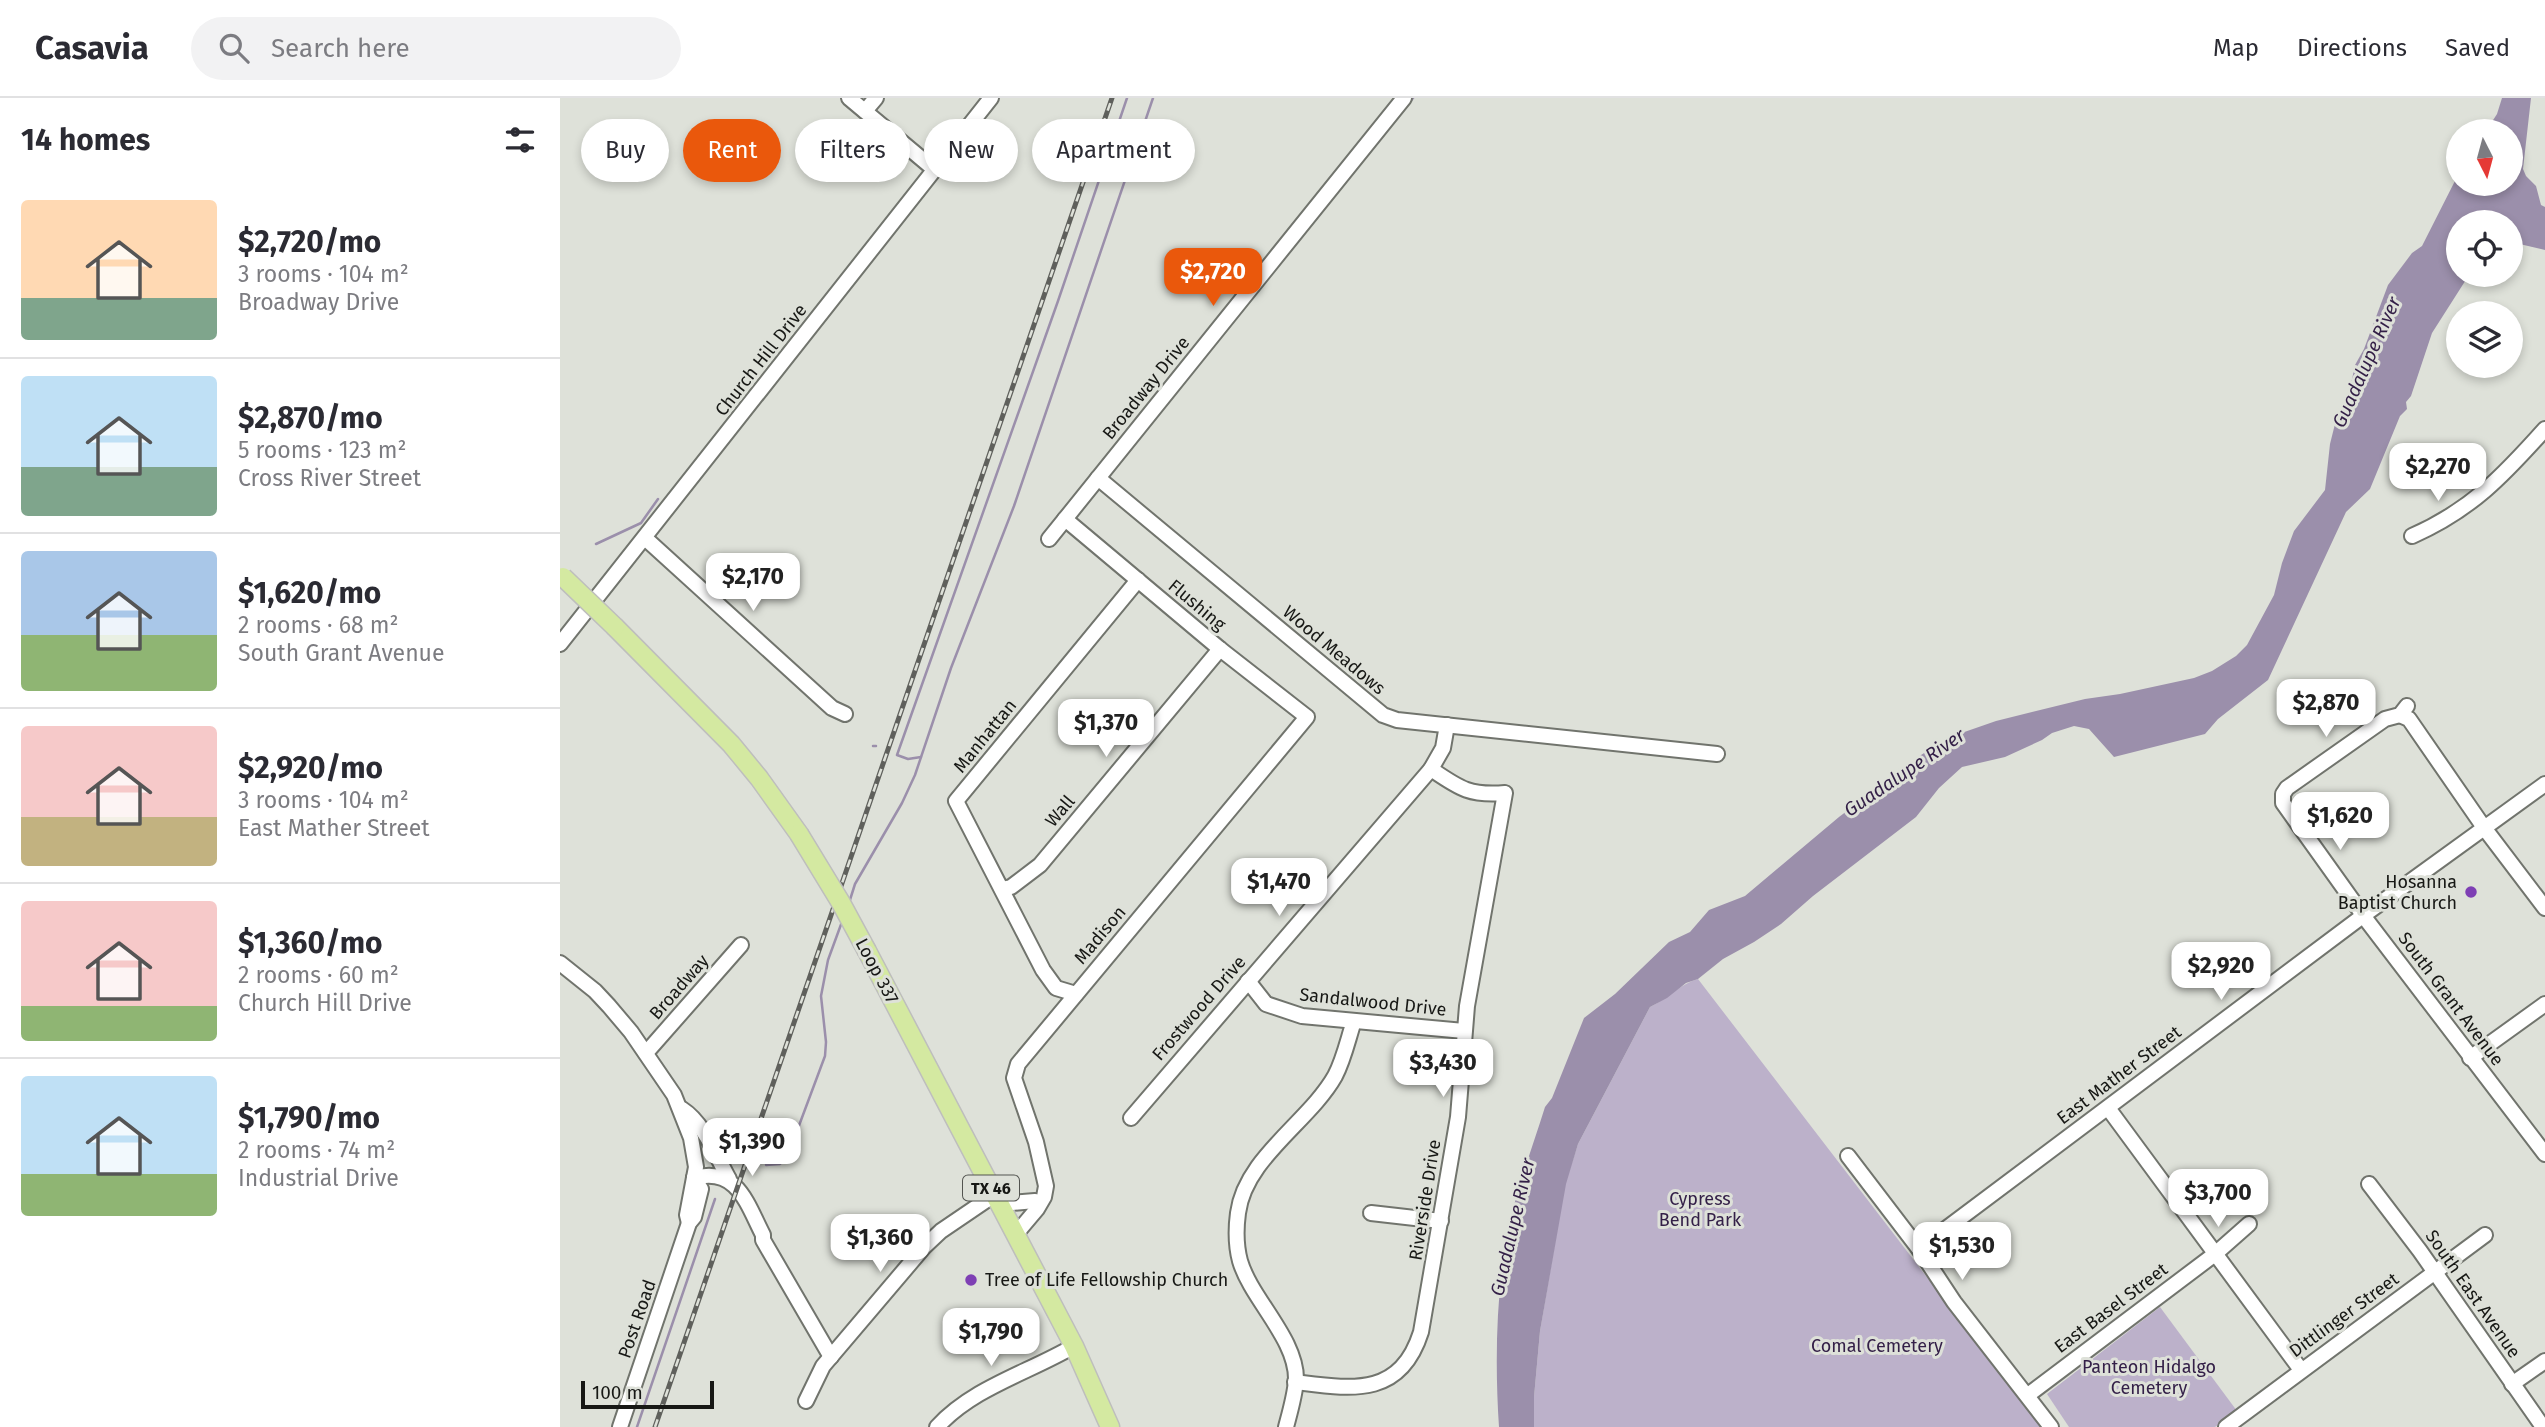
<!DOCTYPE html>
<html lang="en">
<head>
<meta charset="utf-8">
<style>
	:root { --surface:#fff; --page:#f2f2f3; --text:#2b2b33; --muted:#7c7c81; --line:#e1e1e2; --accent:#ea580c }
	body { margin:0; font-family:"Fira Sans",sans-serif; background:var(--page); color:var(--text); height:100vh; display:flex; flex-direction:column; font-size:26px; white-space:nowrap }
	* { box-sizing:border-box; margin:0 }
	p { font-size:23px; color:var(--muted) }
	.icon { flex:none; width:38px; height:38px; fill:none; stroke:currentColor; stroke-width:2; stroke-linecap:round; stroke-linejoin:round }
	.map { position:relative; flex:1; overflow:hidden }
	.details { display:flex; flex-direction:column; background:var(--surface); width:560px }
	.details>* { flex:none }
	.guide { position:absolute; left:21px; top:21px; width:665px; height:63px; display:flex; gap:14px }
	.needle { width:46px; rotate:174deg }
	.buttons { position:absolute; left:1886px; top:21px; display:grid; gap:14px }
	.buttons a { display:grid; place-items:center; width:77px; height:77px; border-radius:50%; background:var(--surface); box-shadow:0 4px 10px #0003; font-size:35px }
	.scale { position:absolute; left:21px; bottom:18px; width:133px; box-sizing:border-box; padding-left:7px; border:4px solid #171815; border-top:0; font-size:19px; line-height:24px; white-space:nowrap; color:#171815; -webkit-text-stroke:5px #dee1d9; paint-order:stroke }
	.price { position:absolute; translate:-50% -60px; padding:0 16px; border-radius:14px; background:#fff; color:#222; font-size:23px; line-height:46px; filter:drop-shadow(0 2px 4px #0008) }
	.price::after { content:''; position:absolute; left:50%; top:42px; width:21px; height:16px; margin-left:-10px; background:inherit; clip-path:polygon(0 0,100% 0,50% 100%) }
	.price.on { background:var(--accent); color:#fff }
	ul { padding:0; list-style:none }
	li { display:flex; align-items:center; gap:21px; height:175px; padding:0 21px }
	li+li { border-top:2px solid var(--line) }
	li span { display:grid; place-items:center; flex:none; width:196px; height:140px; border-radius:7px; color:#555 }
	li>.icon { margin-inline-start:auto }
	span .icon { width:84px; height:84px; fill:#fffc; stroke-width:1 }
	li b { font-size:30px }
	h2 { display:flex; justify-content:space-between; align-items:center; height:84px; padding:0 21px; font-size:30px }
	.pill { padding:0 24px; border-radius:32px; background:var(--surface); box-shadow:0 4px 10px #0003; font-size:24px; line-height:63px }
	.pill.on { background:var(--accent); color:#fff }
	header { display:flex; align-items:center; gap:42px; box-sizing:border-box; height:98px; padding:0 35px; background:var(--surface); border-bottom:2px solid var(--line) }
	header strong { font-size:33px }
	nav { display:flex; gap:38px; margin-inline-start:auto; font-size:24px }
	.search { width:490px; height:63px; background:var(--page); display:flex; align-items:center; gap:18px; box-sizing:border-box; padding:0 24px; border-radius:38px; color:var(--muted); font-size:26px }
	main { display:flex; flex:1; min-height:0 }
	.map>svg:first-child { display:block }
</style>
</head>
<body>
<header>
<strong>Casavia</strong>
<div class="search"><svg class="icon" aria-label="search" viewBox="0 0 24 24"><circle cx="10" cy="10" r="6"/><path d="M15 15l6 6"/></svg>Search here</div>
<nav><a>Map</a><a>Directions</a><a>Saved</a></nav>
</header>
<main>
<section class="details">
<h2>14 homes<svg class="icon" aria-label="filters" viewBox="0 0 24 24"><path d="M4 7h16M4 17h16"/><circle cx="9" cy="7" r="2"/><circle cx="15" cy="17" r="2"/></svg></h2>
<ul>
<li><span style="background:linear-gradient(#ffd9b3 70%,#7fa58c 0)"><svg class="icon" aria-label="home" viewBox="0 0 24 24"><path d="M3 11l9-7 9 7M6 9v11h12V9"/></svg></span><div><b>$2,720/mo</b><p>3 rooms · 104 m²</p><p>Broadway Drive</p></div></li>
<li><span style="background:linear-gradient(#bfe0f5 65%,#7fa58c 0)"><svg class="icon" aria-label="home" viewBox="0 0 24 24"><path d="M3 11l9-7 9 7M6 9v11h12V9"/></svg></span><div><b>$2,870/mo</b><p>5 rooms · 123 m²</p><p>Cross River Street</p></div></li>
<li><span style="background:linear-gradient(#a9c7e8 60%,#8fb573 0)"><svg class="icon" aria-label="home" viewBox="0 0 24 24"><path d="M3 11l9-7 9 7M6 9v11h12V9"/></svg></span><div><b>$1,620/mo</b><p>2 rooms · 68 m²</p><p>South Grant Avenue</p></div></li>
<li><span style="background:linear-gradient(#f6c9c9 65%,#c2b280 0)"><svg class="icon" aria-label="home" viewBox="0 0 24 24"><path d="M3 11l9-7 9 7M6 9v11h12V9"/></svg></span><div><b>$2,920/mo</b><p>3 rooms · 104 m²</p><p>East Mather Street</p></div></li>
<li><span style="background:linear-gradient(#f6c9c9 75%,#8fb573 0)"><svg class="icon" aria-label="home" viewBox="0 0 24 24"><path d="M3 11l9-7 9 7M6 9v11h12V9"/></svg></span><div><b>$1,360/mo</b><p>2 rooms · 60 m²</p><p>Church Hill Drive</p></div></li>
<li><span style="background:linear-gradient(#bfe0f5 70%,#8fb573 0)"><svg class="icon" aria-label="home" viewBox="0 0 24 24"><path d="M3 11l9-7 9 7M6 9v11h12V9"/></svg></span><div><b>$1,790/mo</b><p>2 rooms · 74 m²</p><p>Industrial Drive</p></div></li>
</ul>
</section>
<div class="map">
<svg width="1985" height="1329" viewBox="0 0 1985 1329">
	<rect width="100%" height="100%" fill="#dee1d9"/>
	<g fill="#bcb1ca">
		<path d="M1138 881 1482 1329H974V1299L980 1233 1005 1086 1018 1046 1090 909C1106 901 1122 885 1138 881Z"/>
		<polygon points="1600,1209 1677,1313 1655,1329 1509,1329 1487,1296"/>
	</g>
	<path fill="#9b8fab" d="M1942 0H1971L1963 71 1966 78 1976 88 1981 107 1985 109V152L1951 144V124H1899V177H1909L1872 235 1851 298 1846 304 1847 311 1840 318 1810 391 1786 414 1708 582 1658 621 1645 636 1554 659 1529 631 1514 628 1492 635 1482 642 1445 659 1402 669 1379 690 1356 719 1253 798 1221 826 1194 844 1163 861 1138 881 1126 885 1107 900 1090 909 1018 1046 1006 1086 980 1233 974 1299V1329H939C935 1269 936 1207 945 1148 953 1100 971 1054 985 1009L992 1000 1024 920 1055 896 1109 844 1130 834 1149 812 1185 798 1279 719 1361 657 1390 639 1436 623 1525 601 1560 596 1634 580 1652 573 1676 558 1687 547 1714 497 1722 465 1734 433 1765 392 1770 346 1778 314 1790 291 1795 267 1804 251 1828 187 1852 155 1862 148 1899 75V86H1951V33H1926L1937 16Z"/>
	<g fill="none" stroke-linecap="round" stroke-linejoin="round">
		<g stroke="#9b8fab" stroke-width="2.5">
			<polyline points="828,9 835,0"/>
			<polyline points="821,39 853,0"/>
			<polyline points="36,446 81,425 98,401"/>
			<polyline points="313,648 316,648"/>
			<polyline points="361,659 348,661 337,657 498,203 567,0"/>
			<polyline points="289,805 295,786 342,705 355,677 391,570 454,408 593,0"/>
			<polyline points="206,1067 220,1066 228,1057 265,958 266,944 261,898 268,862 283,821"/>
			<polyline points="77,1329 155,1101"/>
		</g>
		<g stroke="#71746d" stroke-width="18">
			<g id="minor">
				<polyline points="289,0 375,72"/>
				<polyline points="305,13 316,0"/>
				<polyline points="538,380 823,617 837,622 1157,656"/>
				<path d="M1852 438C1911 412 1943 378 1985 331"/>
				<polyline points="85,440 272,610 285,616"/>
				<polyline points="489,441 844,0"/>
				<polyline points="0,546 431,0"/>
				<polyline points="1847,608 1840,617 1825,621 1727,690 1723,696 1723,705 1808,824 1985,1056"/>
				<polyline points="1840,617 1849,621 1925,731 1985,810"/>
				<polyline points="442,791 451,789 480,767 660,551"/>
				<polyline points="0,865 35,893 49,908 71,934 114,997 131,1040 136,1069 127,1117 129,1125"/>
				<polyline points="688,883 706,906 742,918 904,933"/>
				<polyline points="516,896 496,890 483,872 396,703 578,482"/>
				<polyline points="86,955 181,847"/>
				<polyline points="1910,960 1985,906"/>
				<polyline points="1548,1010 1741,1272"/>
				<path d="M122 1011C144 1025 156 1058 169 1081"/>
				<polyline points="571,1020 871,671 883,650 887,627"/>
				<polyline points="1288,1058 1359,1151 1394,1204 1491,1329"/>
				<path d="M134 1080C177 1068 187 1106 203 1137V1142L271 1259"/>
				<polyline points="1809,1086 1860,1153 1983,1329"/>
				<polyline points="440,1106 475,1103 478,1105"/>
				<polyline points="811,1115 881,1123"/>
				<polyline points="455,1137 477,1111 484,1099 486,1088 476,1044 454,980 458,966 747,619 660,551 505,421"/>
				<polyline points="1359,1151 1804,817 1985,686"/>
				<path d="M735 1284C792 1291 840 1300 861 1234L898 1019 907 908 945 695C909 698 899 690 871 671"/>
				<polyline points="1952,1286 1985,1263"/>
				<polyline points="1468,1297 1655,1156 1689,1126"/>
				<polyline points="246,1303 263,1268 364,1149 381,1133 434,1097"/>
				<polyline points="60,1329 129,1125 134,1119 141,1091 134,1080"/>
				<path d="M377 1329C414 1289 468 1275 514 1248"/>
				<path d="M726 1329C730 1314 735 1297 736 1282 737 1241 691 1201 680 1163 676 1148 676 1130 678 1115 685 1060 749 1024 775 978 784 961 788 941 794 923"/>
				<polyline points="1666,1329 1925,1137"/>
			</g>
		</g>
		<g stroke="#bebebd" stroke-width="21">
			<g id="major">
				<polyline points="55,529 171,646 199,680 239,736"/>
				<polyline points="307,853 514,1248 550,1329"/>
			</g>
		</g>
		<use href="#minor" stroke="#fff" stroke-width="14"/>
		<use href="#major" stroke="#d4e9a1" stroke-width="18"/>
		<g stroke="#5f605c" stroke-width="5">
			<polyline id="rail" points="95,1329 552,0"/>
		</g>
		<use href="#rail" stroke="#dee1d9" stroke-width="2.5" stroke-dasharray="8" stroke-linecap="butt"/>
		<g stroke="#bebebd" stroke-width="21" stroke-linecap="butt">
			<g id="major-bridge">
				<polyline points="3,479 55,529"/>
				<polyline points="239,736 281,805 307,853"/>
			</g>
		</g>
		<use href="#major-bridge" stroke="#d4e9a1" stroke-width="18"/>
	</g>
	<g fill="#7e3fb4" stroke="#dee1d9" stroke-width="2.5">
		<circle cx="1911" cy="794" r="7"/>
		<circle cx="411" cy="1182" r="7"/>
	</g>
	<g text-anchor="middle" stroke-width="6" stroke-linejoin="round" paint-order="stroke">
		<rect fill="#dee1d9" stroke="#535450" stroke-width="2" x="403" y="1077.5" width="56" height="25" rx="5"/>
		<g font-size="16" font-weight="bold" fill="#171815">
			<text x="431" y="1096">TX 46</text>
		</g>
		<g font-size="18" fill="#171815" stroke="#dee1d9">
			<text transform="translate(201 262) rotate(-52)" y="6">Church Hill Drive</text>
			<text transform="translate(586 290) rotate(-51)" y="6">Broadway Drive</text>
			<text transform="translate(637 507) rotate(40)" y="6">Flushing</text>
			<text transform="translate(774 552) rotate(40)" y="6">Wood Meadows</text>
			<text transform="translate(425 638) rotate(-51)" y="6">Manhattan</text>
			<text transform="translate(500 713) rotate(-50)" y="6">Wall</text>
			<text transform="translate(540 837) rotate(-50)" y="6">Madison</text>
			<text transform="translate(317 873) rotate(62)" y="6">Loop 337</text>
			<text transform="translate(119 889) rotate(-49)" y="6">Broadway</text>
			<text transform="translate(1891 901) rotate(53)" y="6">South Grant Avenue</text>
			<text transform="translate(813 904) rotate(6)" y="6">Sandalwood Drive</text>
			<text transform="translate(639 910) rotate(-49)" y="6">Frostwood Drive</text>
			<text transform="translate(1559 977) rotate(-37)" y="6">East Mather Street</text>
			<text transform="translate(865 1102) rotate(-81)" y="6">Riverside Drive</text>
			<text transform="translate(1913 1196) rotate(55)" y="6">South East Avenue</text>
			<text transform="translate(1551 1210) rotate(-37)" y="6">East Basel Street</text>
			<text transform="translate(1784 1217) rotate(-36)" y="6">Dittlinger Street</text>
			<text transform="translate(77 1221) rotate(-71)" y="6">Post Road</text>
		</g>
		<g font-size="18" fill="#171815" stroke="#dee1d9" text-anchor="end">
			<text x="1897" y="790">Hosanna<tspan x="1897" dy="21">Baptist Church</tspan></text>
			<text x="425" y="1188" text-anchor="start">Tree of Life Fellowship Church</text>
		</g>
		<g font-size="18" fill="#342048" stroke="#dee1d9">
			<text x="1140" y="1107">Cypress<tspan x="1140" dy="21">Bend Park</tspan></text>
			<text x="1317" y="1254">Comal Cemetery</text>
			<text x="1589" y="1275">Panteon Hidalgo<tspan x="1589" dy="21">Cemetery</tspan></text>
		</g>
		<g font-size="19" font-style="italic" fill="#331f47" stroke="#dee1d9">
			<text transform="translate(1806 264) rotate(-66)" y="7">Guadalupe River</text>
			<text transform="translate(1344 674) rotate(-34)" y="7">Guadalupe River</text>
			<text transform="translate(952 1129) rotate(-77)" y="7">Guadalupe River</text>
		</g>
	</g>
</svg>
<div class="buttons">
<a><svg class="needle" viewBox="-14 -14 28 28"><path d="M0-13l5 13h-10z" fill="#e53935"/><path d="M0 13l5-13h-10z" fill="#7c7c81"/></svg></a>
<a><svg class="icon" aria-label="locate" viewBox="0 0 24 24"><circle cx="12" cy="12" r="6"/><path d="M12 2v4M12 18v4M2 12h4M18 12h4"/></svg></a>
<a><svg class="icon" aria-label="layers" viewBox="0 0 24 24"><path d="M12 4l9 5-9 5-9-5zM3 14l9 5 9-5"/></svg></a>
</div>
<div class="scale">100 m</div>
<b class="price on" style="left:653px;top:210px">$2,720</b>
<b class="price" style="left:1878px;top:405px">$2,270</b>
<b class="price" style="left:193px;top:515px">$2,170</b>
<b class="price" style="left:1766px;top:641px">$2,870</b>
<b class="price" style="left:546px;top:661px">$1,370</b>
<b class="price" style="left:1780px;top:754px">$1,620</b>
<b class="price" style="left:719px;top:820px">$1,470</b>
<b class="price" style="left:1661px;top:904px">$2,920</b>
<b class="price" style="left:883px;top:1001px">$3,430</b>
<b class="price" style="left:192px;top:1080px">$1,390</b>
<b class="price" style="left:1658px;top:1131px">$3,700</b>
<b class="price" style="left:320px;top:1176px">$1,360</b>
<b class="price" style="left:1402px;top:1184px">$1,530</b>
<b class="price" style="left:431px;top:1270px">$1,790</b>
<div class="guide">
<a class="pill">Buy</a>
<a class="pill on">Rent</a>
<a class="pill">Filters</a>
<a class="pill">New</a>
<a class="pill">Apartment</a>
</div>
</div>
</main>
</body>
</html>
